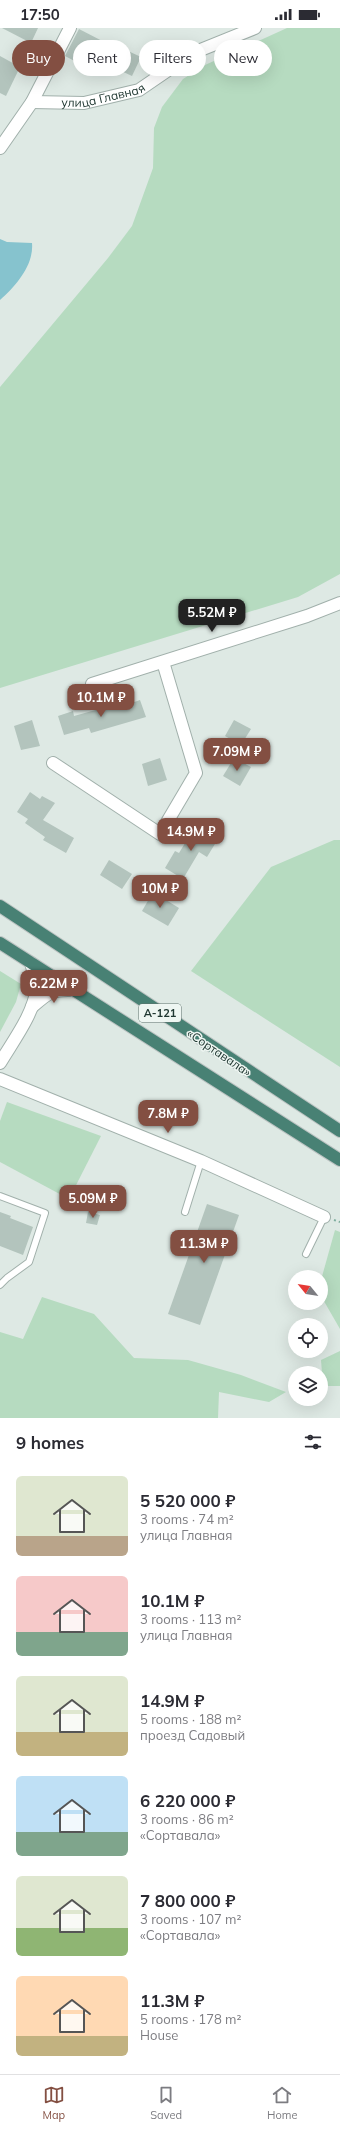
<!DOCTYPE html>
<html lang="en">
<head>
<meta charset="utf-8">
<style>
	:root { --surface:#fff; --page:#f2f2f3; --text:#2b2b33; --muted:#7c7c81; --line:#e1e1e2; --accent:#834f42 }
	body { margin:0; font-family:Mulish,sans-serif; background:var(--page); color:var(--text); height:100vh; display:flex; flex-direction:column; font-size:15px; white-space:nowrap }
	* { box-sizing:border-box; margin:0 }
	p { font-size:13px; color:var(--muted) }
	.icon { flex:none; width:22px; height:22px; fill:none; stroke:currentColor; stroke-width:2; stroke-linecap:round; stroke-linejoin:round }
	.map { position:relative; height:1390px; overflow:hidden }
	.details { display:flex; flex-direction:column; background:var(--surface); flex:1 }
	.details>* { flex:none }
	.hud { position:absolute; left:12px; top:12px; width:316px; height:36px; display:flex; gap:8px }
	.needle { width:26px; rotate:300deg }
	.tools { position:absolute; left:288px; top:1242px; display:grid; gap:8px }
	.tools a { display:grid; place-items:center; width:40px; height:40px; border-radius:50%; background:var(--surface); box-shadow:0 4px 16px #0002; font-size:20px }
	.price { position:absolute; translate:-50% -34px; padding:0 9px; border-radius:8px; background:var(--accent); color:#fff; font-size:13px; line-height:26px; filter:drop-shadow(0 1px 2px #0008) }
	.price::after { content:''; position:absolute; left:50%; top:24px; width:12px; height:9px; margin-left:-6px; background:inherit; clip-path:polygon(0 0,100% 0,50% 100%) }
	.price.on { background:#222; color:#fff }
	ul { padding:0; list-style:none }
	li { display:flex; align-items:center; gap:12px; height:100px; padding:0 16px }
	li span { display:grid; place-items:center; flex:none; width:112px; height:80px; border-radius:6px; color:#555 }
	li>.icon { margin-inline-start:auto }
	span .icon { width:48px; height:48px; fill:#fffc; stroke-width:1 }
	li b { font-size:17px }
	h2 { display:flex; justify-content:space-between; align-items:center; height:48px; padding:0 16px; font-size:17px }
	.pill { padding:0 14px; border-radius:18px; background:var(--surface); box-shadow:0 4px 16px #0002; font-size:14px; line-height:36px }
	.pill.on { background:var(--accent); color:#fff }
	.status { display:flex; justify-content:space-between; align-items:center; height:28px; padding:0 20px; background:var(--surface); direction:ltr }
	.status svg { height:11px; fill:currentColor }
	.tab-bar { display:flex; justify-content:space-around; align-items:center; height:56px; border-top:1px solid var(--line); background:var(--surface); font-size:11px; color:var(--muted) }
	.tab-bar a { display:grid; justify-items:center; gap:2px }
	.tab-bar .on { color:var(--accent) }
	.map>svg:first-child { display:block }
</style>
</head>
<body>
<div class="status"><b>17:50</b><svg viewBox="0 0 49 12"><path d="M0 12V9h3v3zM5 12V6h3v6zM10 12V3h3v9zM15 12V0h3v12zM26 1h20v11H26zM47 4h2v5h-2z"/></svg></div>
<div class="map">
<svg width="340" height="1390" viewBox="0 0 340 1390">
	<rect width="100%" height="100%" fill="#dee9e4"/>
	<g fill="#b6dbc0">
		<polygon points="287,0 340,0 340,546 298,569 0,660 0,359 108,230 132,198 153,140 154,100 162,79 183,51 205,37"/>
		<polygon points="334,812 340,812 340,1039 191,943 271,839"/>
		<polygon points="0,943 21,956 16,974 0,1004"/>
		<polygon points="7,1074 101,1108 69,1171 0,1134 0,1093"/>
		<polygon points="335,1202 340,1204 340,1301 321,1268 321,1252"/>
		<polygon points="42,1269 94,1286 134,1330 188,1332 241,1347 286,1364 269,1374 219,1364 218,1390 0,1390 0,1304 23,1311"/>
		<polygon points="340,1323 340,1358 323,1358 321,1332"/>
	</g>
	<path fill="#86c3ce" d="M0 211 7 214 32 215C34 237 16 258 0 272Z"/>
	<g fill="#b3c4bd">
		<polygon points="2,0 38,0 31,15"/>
		<polygon points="79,1 110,17 111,15 141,29 132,48 89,28 84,38 65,28"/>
		<polygon points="0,28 20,39 6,68 0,65"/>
		<polygon points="140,672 146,689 91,705 89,700 64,707 58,688 73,683 74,688 110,678 112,682"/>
		<polygon points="32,692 40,718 21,722 14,698"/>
		<polygon points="234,692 251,701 241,717 225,708"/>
		<polygon points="160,730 167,752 148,758 142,736"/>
		<polygon points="234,730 251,739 240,758 223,748"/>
		<polygon points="30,764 40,771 42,768 55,775 43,792 74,810 66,825 43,812 45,809 25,795 28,791 17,784"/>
		<polygon points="196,797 218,811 207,829 199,824 183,851 165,840 175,823 179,825"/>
		<polygon points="109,832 132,846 122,861 100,847"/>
		<polygon points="153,864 179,880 168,898 142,883"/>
		<polygon points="207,1176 239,1187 200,1297 168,1286"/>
		<polygon points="0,1184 11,1188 10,1190 33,1199 23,1227 0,1218"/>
		<polygon points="88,1184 100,1187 97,1197 86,1195"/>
	</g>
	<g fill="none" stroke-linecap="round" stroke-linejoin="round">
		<g stroke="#a1b0ab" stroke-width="8">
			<g id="service">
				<polyline points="0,1168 45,1185 29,1234 7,1250 0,1257"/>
				<polyline points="185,1184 201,1133"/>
				<polyline points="306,1226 324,1189"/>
			</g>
		</g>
		<g stroke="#a1b0ab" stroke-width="14">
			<g id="minor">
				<path id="s1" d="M32 74 84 75 139 62 193 25 255 0"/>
				<polyline points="0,120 32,74 70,0"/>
				<polyline points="92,656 307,588 340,575"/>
				<polyline points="53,735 160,806 196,745 163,634"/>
				<path d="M32 979C47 966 51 961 72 962"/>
				<path d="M0 1035C13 1013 34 986 37 959 37 951 33 943 31 935"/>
				<polyline points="0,1051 201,1133 324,1189"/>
			</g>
		</g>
		<g stroke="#bcc3c2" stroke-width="14">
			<g id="trunk">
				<polyline points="0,878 340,1103"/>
				<polyline points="0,915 340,1132"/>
			</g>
		</g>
		<polyline stroke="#7ead9e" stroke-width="2" stroke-dasharray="2 3" stroke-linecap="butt" points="334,1192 340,1194"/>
		<use href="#service" stroke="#fff" stroke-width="6"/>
		<use href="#minor" stroke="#fff" stroke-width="12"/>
		<use href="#trunk" stroke="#488174" stroke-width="12"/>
	</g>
	<g text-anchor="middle" stroke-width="3" stroke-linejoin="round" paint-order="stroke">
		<rect fill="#eef6f2" stroke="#5e716c" stroke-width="1" x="139" y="976" width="42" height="18" rx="3"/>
		<g font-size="11" font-weight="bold" fill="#203832">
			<text x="160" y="989">А-121</text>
		</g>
		<g font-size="12" fill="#203832" stroke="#eef6f2">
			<text dy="4" stroke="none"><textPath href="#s1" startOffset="72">улица Главная</textPath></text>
			<text transform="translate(219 1025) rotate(34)" y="4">«Сортавала»</text>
		</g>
	</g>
</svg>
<div class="tools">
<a><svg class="needle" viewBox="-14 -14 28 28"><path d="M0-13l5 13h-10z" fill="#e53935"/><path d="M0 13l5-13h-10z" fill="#7c7c81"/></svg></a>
<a><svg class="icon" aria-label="locate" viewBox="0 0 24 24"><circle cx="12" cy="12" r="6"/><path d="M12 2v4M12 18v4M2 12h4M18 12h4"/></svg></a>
<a><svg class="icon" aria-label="layers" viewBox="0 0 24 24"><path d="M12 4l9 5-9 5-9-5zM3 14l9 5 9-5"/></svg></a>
</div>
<b class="price on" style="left:212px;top:605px">5.52M ₽</b>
<b class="price" style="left:101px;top:690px">10.1M ₽</b>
<b class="price" style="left:237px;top:744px">7.09M ₽</b>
<b class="price" style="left:191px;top:824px">14.9M ₽</b>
<b class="price" style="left:160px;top:881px">10M ₽</b>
<b class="price" style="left:54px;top:976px">6.22M ₽</b>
<b class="price" style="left:168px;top:1106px">7.8M ₽</b>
<b class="price" style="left:93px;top:1191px">5.09M ₽</b>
<b class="price" style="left:204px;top:1236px">11.3M ₽</b>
<div class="hud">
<a class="pill on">Buy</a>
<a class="pill">Rent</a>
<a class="pill">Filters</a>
<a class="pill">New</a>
</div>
</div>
<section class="details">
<h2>9 homes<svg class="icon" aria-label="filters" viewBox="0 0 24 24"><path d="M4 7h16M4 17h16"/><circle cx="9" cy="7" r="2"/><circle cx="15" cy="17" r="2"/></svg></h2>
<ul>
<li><span style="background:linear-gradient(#dfe7d0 75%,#b9a48a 0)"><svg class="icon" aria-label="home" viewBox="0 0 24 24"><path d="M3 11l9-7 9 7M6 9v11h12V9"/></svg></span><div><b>5 520 000 ₽</b><p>3 rooms · 74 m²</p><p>улица Главная</p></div></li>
<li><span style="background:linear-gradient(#f6c9c9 70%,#7fa58c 0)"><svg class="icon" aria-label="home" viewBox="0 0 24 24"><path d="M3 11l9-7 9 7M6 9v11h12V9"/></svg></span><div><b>10.1M ₽</b><p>3 rooms · 113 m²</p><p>улица Главная</p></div></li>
<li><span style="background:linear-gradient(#dfe7d0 70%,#c2b280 0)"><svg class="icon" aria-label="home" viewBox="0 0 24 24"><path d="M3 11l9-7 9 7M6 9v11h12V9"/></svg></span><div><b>14.9M ₽</b><p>5 rooms · 188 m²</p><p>проезд Садовый</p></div></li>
<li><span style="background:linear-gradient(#bfe0f5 70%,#7fa58c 0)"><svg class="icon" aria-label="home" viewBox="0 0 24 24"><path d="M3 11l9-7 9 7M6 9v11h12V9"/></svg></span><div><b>6 220 000 ₽</b><p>3 rooms · 86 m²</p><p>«Сортавала»</p></div></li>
<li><span style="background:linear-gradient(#dfe7d0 65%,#8fb573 0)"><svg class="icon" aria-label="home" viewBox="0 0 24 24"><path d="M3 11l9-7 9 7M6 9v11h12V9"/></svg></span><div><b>7 800 000 ₽</b><p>3 rooms · 107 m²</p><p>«Сортавала»</p></div></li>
<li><span style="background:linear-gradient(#ffd9b3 75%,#c2b280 0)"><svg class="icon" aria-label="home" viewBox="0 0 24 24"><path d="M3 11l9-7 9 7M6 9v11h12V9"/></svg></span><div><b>11.3M ₽</b><p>5 rooms · 178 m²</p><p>House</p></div></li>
</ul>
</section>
<nav class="tab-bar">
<a class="on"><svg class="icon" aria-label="map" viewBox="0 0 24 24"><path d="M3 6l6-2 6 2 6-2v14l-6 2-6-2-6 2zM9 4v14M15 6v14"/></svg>Map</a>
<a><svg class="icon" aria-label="saved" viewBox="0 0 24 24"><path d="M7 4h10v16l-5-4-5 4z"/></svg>Saved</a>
<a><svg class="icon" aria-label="home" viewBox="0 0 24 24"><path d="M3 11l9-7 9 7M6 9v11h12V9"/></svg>Home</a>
</nav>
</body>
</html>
